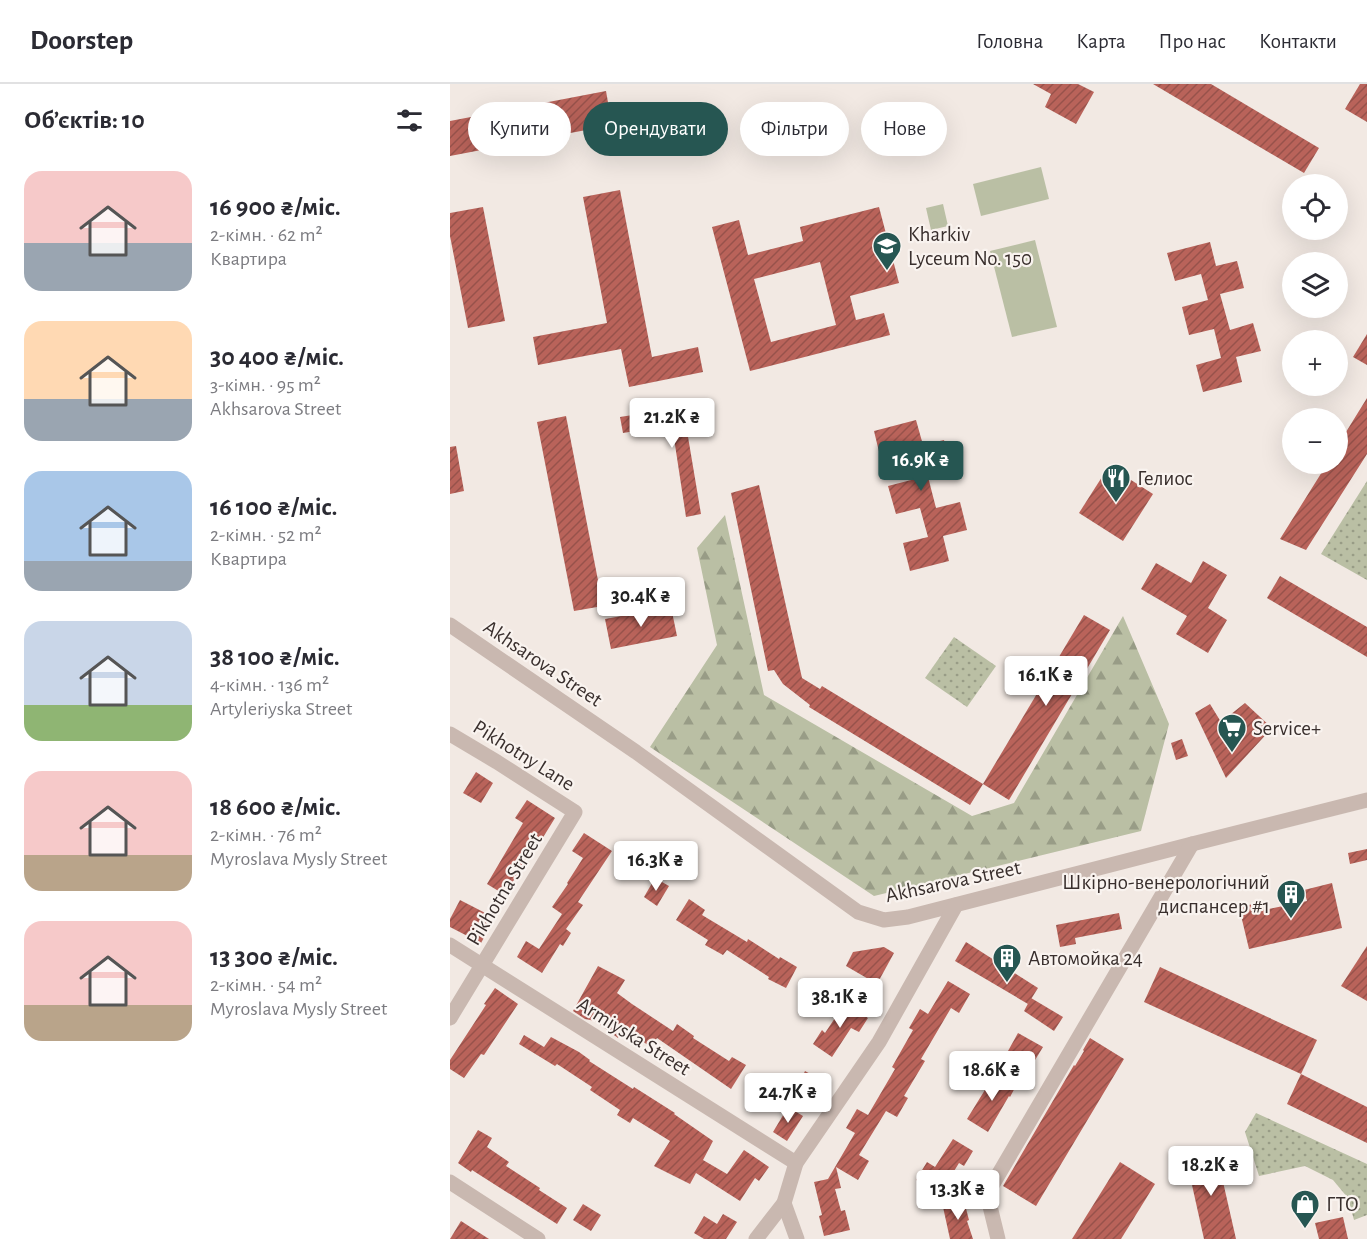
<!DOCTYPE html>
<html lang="uk">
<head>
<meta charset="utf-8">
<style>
	:root { --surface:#fff; --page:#f2f2f3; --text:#2b2b33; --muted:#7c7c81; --line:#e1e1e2; --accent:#265652 }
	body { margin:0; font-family:"Alegreya Sans",sans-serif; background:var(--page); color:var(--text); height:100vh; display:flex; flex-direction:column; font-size:22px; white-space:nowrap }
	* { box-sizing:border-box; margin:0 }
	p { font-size:20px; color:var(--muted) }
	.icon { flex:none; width:33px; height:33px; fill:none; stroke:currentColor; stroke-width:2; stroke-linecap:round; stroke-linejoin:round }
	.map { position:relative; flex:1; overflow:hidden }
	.sheet { display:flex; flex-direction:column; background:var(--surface); width:450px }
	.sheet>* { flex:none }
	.hud { position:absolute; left:18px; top:18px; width:570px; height:54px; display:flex; gap:12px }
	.fabs { position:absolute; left:832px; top:90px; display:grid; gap:12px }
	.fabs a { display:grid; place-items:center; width:66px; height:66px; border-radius:50%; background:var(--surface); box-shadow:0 6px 24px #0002; font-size:30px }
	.price { position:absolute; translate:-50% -51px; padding:0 14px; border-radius:6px; background:#fff; color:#222; font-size:20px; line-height:39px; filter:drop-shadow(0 2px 3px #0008) }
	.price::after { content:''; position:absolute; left:50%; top:36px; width:18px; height:14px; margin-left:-9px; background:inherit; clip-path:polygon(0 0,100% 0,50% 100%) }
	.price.selected { background:var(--accent); color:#fff }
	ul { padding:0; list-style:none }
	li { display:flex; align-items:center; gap:18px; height:150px; padding:0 24px }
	li span { display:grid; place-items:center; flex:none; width:168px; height:120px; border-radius:18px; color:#555 }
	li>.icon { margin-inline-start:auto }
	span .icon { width:72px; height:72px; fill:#fffc; stroke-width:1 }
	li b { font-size:26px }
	h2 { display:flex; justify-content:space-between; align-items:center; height:72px; padding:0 24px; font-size:26px }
	.tag { padding:0 21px; border-radius:27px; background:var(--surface); box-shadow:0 6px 24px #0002; font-size:21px; line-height:54px }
	.tag.selected { background:var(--accent); color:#fff }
	header { display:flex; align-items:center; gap:36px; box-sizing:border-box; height:84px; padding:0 30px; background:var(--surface); border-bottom:2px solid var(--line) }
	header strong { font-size:28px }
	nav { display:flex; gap:33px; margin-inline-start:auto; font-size:21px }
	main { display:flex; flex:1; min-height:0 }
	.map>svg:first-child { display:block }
</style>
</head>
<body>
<header>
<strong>Doorstep</strong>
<nav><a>Головна</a><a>Карта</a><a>Про нас</a><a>Контакти</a></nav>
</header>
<main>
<section class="sheet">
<h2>Об’єктів: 10<svg class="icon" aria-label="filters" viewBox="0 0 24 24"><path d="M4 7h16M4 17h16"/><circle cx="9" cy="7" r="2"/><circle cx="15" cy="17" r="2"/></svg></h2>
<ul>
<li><span style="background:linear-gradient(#f6c9c9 60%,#9aa5b1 0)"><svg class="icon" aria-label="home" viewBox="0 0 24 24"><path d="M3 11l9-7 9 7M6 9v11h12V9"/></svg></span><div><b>16 900 ₴/міс.</b><p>2-кімн. · 62 m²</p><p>Квартира</p></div></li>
<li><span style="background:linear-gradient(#ffd9b3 65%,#9aa5b1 0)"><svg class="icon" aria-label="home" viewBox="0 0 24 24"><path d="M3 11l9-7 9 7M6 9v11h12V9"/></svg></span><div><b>30 400 ₴/міс.</b><p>3-кімн. · 95 m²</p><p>Akhsarova Street</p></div></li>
<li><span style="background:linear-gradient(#a9c7e8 75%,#9aa5b1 0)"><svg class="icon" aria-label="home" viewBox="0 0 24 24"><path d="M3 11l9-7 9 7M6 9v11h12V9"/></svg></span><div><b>16 100 ₴/міс.</b><p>2-кімн. · 52 m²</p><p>Квартира</p></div></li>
<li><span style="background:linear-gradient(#c9d6e8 70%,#8fb573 0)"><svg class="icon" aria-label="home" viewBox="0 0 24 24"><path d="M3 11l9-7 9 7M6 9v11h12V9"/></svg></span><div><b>38 100 ₴/міс.</b><p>4-кімн. · 136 m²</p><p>Artyleriyska Street</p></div></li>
<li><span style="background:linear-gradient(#f6c9c9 70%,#b9a48a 0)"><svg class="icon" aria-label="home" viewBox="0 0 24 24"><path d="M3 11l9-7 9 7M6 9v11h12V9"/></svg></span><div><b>18 600 ₴/міс.</b><p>2-кімн. · 76 m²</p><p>Myroslava Mysly Street</p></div></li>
<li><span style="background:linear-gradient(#f6c9c9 70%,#b9a48a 0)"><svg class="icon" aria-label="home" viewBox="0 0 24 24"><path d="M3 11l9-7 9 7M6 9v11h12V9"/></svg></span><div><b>13 300 ₴/міс.</b><p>2-кімн. · 54 m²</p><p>Myroslava Mysly Street</p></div></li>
</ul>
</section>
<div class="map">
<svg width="917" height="1155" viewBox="0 0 917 1155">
	<defs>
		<pattern id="forest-firs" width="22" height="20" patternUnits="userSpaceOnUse" patternTransform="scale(1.5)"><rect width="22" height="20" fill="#babfa4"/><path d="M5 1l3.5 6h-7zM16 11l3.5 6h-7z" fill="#989c86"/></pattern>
		<pattern id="park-dots" width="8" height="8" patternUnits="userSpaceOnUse" patternTransform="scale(1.5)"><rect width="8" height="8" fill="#babfa4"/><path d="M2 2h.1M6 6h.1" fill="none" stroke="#989c86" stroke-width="1.8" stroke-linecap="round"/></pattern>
		<pattern id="building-hatch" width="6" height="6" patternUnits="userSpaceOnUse" patternTransform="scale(1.5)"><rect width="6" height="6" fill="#b9635a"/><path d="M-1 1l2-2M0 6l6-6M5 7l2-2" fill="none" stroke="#97524b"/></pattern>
	</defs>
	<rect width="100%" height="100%" fill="#f2e9e3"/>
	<polygon fill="url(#forest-firs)" points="275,431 314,611 522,732 564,719 673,532 719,640 691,747 424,812 200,663 267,561 247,464"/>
	<g fill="url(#park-dots)">
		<polygon points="917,397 917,496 871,470"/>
		<polygon points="504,553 546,582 517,623 475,594"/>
		<polygon points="806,1029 917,1080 917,1131 904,1136 898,1114 883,1096 855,1082 809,1092 795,1048"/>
	</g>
	<g fill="#babfa4">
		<polygon points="591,83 599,115 531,132 523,100"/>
		<polygon points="493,120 498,142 481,146 476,124"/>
		<polygon points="585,156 607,243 562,253 540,167"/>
	</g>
	<g fill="url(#building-hatch)" fill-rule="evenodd">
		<polygon points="583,0 628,0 644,8 626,40 595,23 601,10"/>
		<polygon points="703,0 761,0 869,64 854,89"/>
		<polygon points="910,0 917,0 917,38 895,25"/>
		<polygon points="156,7 162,41 0,72 0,37"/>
		<polygon points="170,106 202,273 248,263 253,288 179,303 171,265 88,281 83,253 157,239 133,113"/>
		<polygon points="33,123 55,237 18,244 0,152 0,129"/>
		<path d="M429 123 449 199 400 212 406 236 434 229 440 251 300 287 262 143 289 136 298 171 353 157 350 143ZM370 178 386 241 321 258 304 195Z"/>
		<polygon points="760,158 766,182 787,177 794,204 770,210 780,246 803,239 811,267 786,273 792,298 753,308 746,281 771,274 764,245 739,251 732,223 758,216 751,190 725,197 717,169"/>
		<polygon points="917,250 917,281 903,273"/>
		<polygon points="917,314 917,370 856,466 830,455 877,380 888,380 888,361"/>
		<polygon points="233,323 251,430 236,433 222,341 173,349 170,333"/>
		<polygon points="116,332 153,522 124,527 87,338"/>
		<polygon points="466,336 473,361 494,356 501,383 477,389 486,424 510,418 517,446 493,452 499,477 460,487 453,459 478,453 470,424 446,430 438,402 465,395 458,369 431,376 424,347"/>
		<polygon points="6,362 14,407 0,410 0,363"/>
		<polygon points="659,382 703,410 673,457 629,429"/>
		<polygon points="309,401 352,594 370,605 372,602 533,700 520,721 359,623 360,621 333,600 324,586 318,587 281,409"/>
		<polygon points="753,477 777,491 758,524 777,536 758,569 726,550 737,532 691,505 706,479 741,499"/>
		<polygon points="830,492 917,543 917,573 817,514"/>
		<polygon points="221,523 227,552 161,565 155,535"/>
		<polygon points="634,531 660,546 559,716 533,700"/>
		<polygon points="795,619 822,644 776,694 745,629 760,620 771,638"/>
		<polygon points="732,655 738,672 726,676 721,659"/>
		<polygon points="26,688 43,699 31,719 13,709"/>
		<polygon points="77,716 105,734 79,776 77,774 55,811 37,800 73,739 65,734"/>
		<polygon points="134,749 162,767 128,818 133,821 116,845 121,849 113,862 110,860 92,889 67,873 76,857 89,865 112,830 102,823 118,800 117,799 133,774 122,767"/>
		<polygon points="917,765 917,776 900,780 898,769"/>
		<polygon points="205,794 219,802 207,822 194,813"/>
		<polygon points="882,799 892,844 799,865 789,823 818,817 819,825 857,817 854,806"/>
		<polygon points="239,815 255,826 252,831 297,858 298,855 329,875 330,873 347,883 336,904 318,895 319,893 277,866 273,871 255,861 258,856 226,836"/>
		<polygon points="10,816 45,834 31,859 0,843 0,835"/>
		<polygon points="669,829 672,845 625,854 626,860 610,863 606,841"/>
		<polygon points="516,858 588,904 578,920 505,877"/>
		<polygon points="917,862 917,917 891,902"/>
		<polygon points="434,863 444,869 427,900 396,882 403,868"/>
		<polygon points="148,882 175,896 167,909 182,920 223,947 227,940 244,952 243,954 279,977 282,973 296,981 281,1005 207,954 201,963 172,944 168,954 145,937 135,935 123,927"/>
		<polygon points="710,883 867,956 851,990 694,918"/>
		<polygon points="498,897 520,910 509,929 501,924 471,975 475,977 454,1012 458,1014 447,1033 436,1027 409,1071 419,1077 408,1096 386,1083 391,1104 385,1105 391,1127 395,1126 400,1146 374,1152 369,1132 372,1131 364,1098 378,1095 405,1049 396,1044 407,1025 418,1031 445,985 442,983 463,946 459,944 470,925 478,930"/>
		<polygon points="45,904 68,920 34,971 31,970 14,994 0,985 0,976 36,921 34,920"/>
		<polygon points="581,914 613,933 604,947 574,927"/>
		<polygon points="395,919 418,934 409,948 401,944 382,973 363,960 372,946 375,949"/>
		<polygon points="568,949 593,963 582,981 558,967"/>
		<polygon points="74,951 94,963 101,953 129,968 140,976 139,977 183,1005 184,1003 225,1029 224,1030 263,1057 253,1076 277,1090 294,1066 319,1083 309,1097 305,1094 290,1117 246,1089 240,1100 204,1082 220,1057 183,1034 180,1039 167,1031 170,1026 140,1006 142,1003 107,980 105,982 69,960"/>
		<polygon points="640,954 674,975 586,1122 553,1102 624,981 625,982 634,967 633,966"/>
		<polygon points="355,987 378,1000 368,1014 348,1002"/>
		<polygon points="546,988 567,1000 560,1013 559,1012 538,1048 517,1035"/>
		<polygon points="851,990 917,1023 917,1059 837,1020"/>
		<polygon points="338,1023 353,1032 337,1057 323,1048"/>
		<polygon points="28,1046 42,1054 37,1063 59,1078 56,1082 90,1104 89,1106 117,1124 107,1140 22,1086 21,1088 8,1079"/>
		<polygon points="503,1055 523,1067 514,1082 509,1079 490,1110 466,1096 477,1078 485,1083"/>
		<polygon points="766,1067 786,1155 754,1155 736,1074"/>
		<polygon points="670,1078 705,1100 671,1155 622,1155"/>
		<polygon points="514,1117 519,1136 517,1137 523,1155 500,1155 493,1123"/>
		<polygon points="133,1120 151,1131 141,1147 123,1136"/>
		<polygon points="273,1130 287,1138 276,1155 254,1155 244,1149 254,1132 267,1140"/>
		<polygon points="893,1133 898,1155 869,1155 865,1139"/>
		<polygon points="11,1137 39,1155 0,1155"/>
	</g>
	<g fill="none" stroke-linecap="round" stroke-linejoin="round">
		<g stroke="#c9b8b0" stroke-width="15">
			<polyline points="0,541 186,668 408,828 434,836 458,833 742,760 917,716"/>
			<polyline points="0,650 47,678 125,728 0,934"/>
			<polyline points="0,861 346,1079"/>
			<polyline points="0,1098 88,1155"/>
			<polyline points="334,1119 347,1155"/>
			<polyline points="306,1155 334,1119 346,1079 429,958 506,821"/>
			<polyline points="548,1155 537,1110 742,760"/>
		</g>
	</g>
	<defs>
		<g id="school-pin" transform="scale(1.5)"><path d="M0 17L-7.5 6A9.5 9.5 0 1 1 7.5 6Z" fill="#265652" stroke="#f9f3ef"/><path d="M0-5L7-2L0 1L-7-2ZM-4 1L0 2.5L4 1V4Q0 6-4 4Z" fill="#fff"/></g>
		<g id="restaurant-pin" transform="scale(1.5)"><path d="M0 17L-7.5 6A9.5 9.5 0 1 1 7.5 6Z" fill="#265652" stroke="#f9f3ef"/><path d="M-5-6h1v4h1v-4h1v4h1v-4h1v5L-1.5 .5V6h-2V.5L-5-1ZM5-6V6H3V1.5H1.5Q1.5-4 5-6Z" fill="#fff"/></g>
		<g id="supermarket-pin" transform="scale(1.5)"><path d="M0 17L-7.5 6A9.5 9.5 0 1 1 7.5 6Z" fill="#265652" stroke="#f9f3ef"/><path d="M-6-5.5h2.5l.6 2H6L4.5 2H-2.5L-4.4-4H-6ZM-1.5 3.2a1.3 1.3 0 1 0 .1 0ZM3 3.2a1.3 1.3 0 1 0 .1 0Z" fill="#fff"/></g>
		<g id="building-pin" transform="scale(1.5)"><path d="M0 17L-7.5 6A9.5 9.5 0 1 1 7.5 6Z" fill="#265652" stroke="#f9f3ef"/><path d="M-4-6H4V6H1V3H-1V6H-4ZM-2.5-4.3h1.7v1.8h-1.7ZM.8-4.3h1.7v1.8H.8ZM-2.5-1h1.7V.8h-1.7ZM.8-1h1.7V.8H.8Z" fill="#fff"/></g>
		<g id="shop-pin" transform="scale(1.5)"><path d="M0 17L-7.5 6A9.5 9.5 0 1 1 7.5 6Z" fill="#265652" stroke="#f9f3ef"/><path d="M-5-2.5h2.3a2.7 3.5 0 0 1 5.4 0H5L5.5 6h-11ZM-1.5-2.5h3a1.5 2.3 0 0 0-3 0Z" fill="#fff"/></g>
	</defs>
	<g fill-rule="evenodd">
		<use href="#school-pin" x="437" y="162"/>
		<use href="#restaurant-pin" x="666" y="394"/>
		<use href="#supermarket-pin" x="782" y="644"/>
		<use href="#building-pin" x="841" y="810"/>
		<use href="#building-pin" x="557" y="874"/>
		<use href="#shop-pin" x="855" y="1120"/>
	</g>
	<g text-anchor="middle" stroke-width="4.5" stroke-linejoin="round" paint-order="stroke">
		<g font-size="21" fill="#392f2d" stroke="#f9f3ef" text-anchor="start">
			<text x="458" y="157">Kharkiv<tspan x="458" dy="24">Lyceum No. 150</tspan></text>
			<text x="687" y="401">Гелиос</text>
			<text x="803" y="651">Service+</text>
			<text x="820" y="805" text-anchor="end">Шкірно-венерологічний<tspan x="820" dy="24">диспансер #1</tspan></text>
			<text x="578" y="881">Автомойка 24</text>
			<text x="876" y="1127">ГТО</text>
		</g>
		<g font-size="21" fill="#392f2d" stroke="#f9f3ef">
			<text transform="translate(93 579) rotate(34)" y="7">Akhsarova Street</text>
			<text transform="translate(74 671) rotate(32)" y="7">Pikhotny Lane</text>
			<text transform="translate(503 797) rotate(-12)" y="7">Akhsarova Street</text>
			<text transform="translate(54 805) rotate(-59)" y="7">Pikhotna Street</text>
			<text transform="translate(184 952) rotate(32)" y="7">Armiyska Street</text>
		</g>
	</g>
</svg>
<div class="fabs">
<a><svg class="icon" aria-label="locate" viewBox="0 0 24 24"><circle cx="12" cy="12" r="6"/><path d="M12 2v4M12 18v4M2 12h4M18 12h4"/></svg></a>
<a><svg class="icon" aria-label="layers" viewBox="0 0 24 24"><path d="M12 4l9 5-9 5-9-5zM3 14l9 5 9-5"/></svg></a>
<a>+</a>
<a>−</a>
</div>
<b class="price" style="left:222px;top:365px">21.2K ₴</b>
<b class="price selected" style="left:471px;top:408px">16.9K ₴</b>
<b class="price" style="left:191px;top:544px">30.4K ₴</b>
<b class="price" style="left:596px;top:623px">16.1K ₴</b>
<b class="price" style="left:206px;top:808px">16.3K ₴</b>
<b class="price" style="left:390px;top:945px">38.1K ₴</b>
<b class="price" style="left:542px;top:1018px">18.6K ₴</b>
<b class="price" style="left:338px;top:1040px">24.7K ₴</b>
<b class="price" style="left:761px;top:1113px">18.2K ₴</b>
<b class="price" style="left:508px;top:1137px">13.3K ₴</b>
<div class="hud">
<a class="tag">Купити</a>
<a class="tag selected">Орендувати</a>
<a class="tag">Фільтри</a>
<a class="tag">Нове</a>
</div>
</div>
</main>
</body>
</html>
